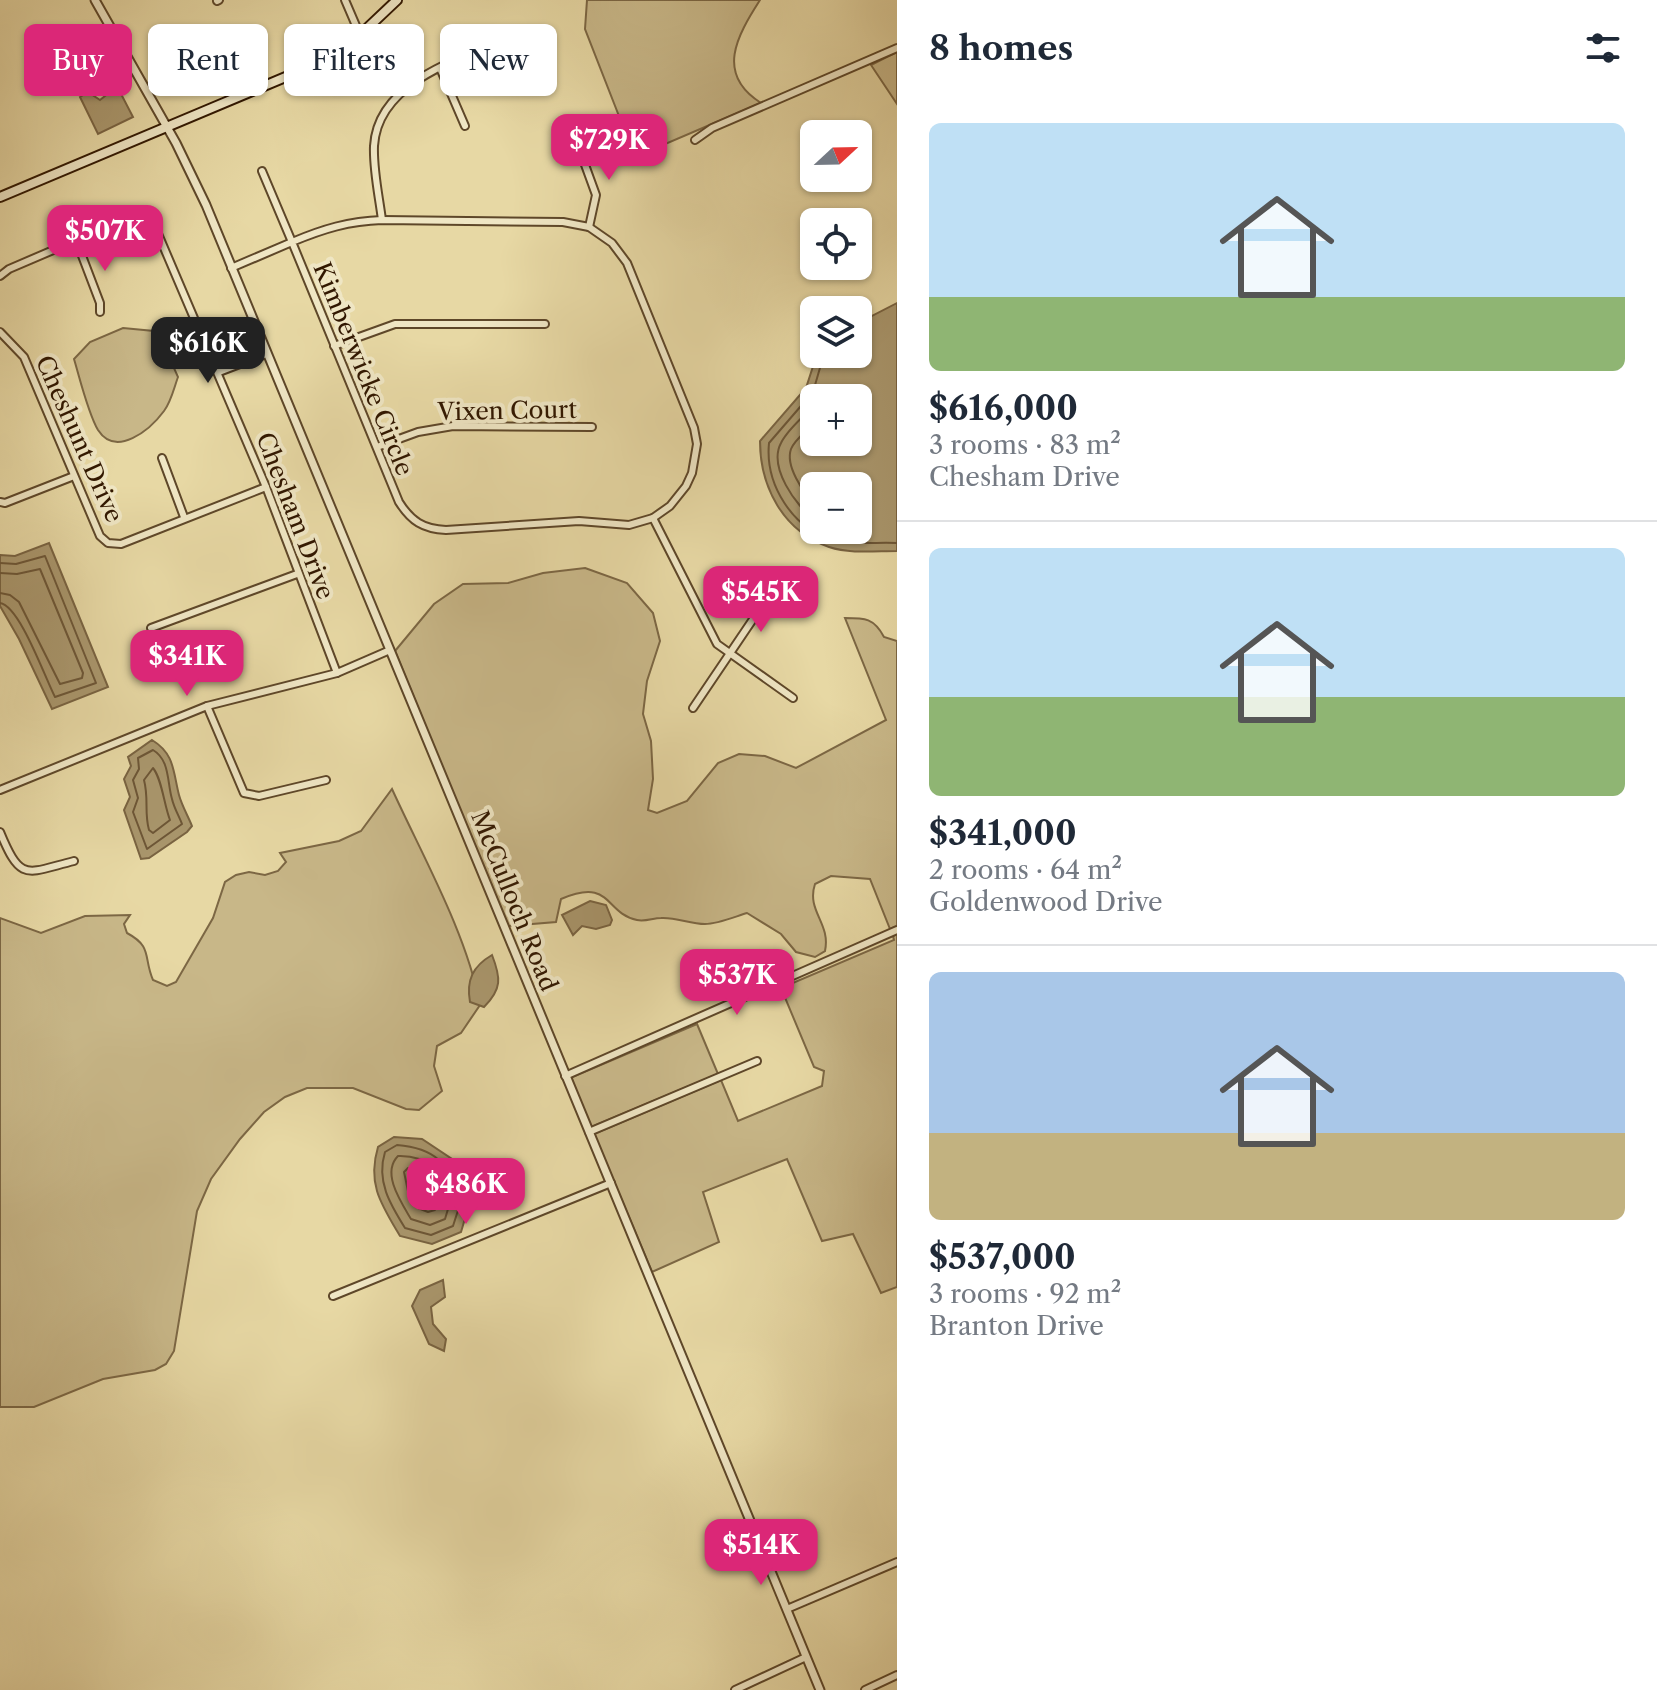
<!DOCTYPE html>
<html lang="en">
<head>
<meta charset="utf-8">
<style>
	:root { --surface:#fff; --page:#f2f2f3; --text:#1f2937; --muted:#747a83; --line:#e0e1e3; --accent:#db2777 }
	body { margin:0; font-family:"Libre Caslon Text",serif; background:var(--page); color:var(--text); height:100vh; display:flex; flex-direction:column; font-size:30px; white-space:nowrap }
	* { box-sizing:border-box; margin:0 }
	p { font-size:26px; color:var(--muted) }
	.icon { flex:none; width:44px; height:44px; fill:none; stroke:currentColor; stroke-width:2; stroke-linecap:round; stroke-linejoin:round }
	.map { position:relative; flex:1; overflow:hidden }
	.side { display:flex; flex-direction:column; background:var(--surface); width:760px }
	.side>* { flex:none }
	.banner { position:absolute; left:24px; top:24px; width:752px; height:72px; display:flex; gap:16px }
	.needle { width:52px; rotate:68deg }
	.controls { position:absolute; left:800px; top:120px; display:grid; gap:16px }
	.controls a { display:grid; place-items:center; width:72px; height:72px; border-radius:12px; background:var(--surface); box-shadow:0 2px 6px #0004; font-size:40px }
	.price { position:absolute; translate:-50% -68px; padding:0 18px; border-radius:16px; background:var(--accent); color:#fff; font-size:26px; line-height:52px; filter:drop-shadow(0 2px 4px #0008) }
	.price::after { content:''; position:absolute; left:50%; top:48px; width:24px; height:18px; margin-left:-12px; background:inherit; clip-path:polygon(0 0,100% 0,50% 100%) }
	.price.current { background:#222; color:#fff }
	ul { padding:0; list-style:none }
	li { display:grid; align-content:center; gap:16px; height:424px; padding:0 32px }
	li+li { border-top:2px solid var(--line) }
	li span { display:grid; place-items:center; height:248px; border-radius:12px; color:#555 }
	li>.icon { margin-inline-start:auto }
	span .icon { width:144px; height:144px; fill:#fffc; stroke-width:1 }
	li b { font-size:34px }
	h2 { display:flex; justify-content:space-between; align-items:center; height:96px; padding:0 32px; font-size:34px }
	.chip { padding:0 28px; border-radius:12px; background:var(--surface); box-shadow:0 2px 6px #0004; font-size:28px; line-height:72px }
	.chip.current { background:var(--accent); color:#fff }
	main { display:flex; flex:1; min-height:0 }
	.map>svg:first-child { display:block }
</style>
</head>
<body>
<main>
<div class="map">
<svg width="897" height="1690" viewBox="0 0 897 1690">
	<rect width="100%" height="100%" fill="#e7d8a4"/>
	<filter id="stains"><feTurbulence type="fractalNoise" baseFrequency=".0025" numOctaves="4"/><feColorMatrix values="0 0 0 0 .2 0 0 0 0 .09 0 0 0 0 .02 0 0 0 .5 -.17"/></filter>
	<radialGradient id="worn" r=".72"><stop offset=".6" stop-color="#630" stop-opacity="0"/><stop offset="1" stop-color="#630" stop-opacity=".3"/></radialGradient>
	<g fill="#c8b788" stroke="#7c6744" stroke-width="2">
		<path d="M587 0H760C737 36 715 74 761 103L635 157 585 29Z"/>
		<polygon points="897,52 897,104 871,65"/>
		<path d="M123 328 154 331 162 341 178 377C174 388 171 402 164 411 150 430 116 458 98 430 88 413 80 379 74 359L90 342Z"/>
		<path d="M585 568 627 583 653 613 660 641 647 681 643 714 651 741 653 779 648 810 657 813 687 801 718 763 739 754 765 756 796 768 886 720 845 618C865 618 874 618 884 637L897 641V926L890 929 870 879 831 876 815 884C806 911 831 923 825 951L815 957 796 952 781 934 747 913C734 917 718 924 705 924 690 924 676 917 661 918 653 918 645 922 637 920 604 913 612 877 561 899L556 922 507 926 395 651 434 604 463 584 508 583 543 573Z"/>
		<path d="M392 789C422 855 467 934 480 1005L461 1033 437 1046 434 1066 442 1091 419 1110 406 1109 353 1088H307L285 1097 264 1112 240 1139 211 1179 197 1211 174 1351 166 1364 155 1370 103 1379 34 1407H0V918L41 933 85 916 130 915 124 924 127 933C153 947 143 957 153 980L167 986 176 982 213 918 225 882 236 875 249 872 265 875 278 871 286 862 280 853 339 841 361 831Z"/>
		<polygon points="897,934 897,1287 881,1293 853,1234 822,1241 787,1159 703,1192 719,1242 652,1272 594,1134 721,1080 738,1121 822,1086 824,1071 814,1067 781,988 894,940 893,936"/>
		<polygon points="697,1024 718,1074 591,1127 570,1078"/>
	</g>
	<g fill="#a9966c" stroke="#796341" stroke-width="2" fill-rule="evenodd">
		<polygon points="115,88 119,90 133,117 98,134 80,97 88,92 100,100"/>
		<path d="M897 303V551C875 551 850 554 829 547 783 531 760 487 760 441L806 388 817 354H858V323ZM858 398V442H814V398ZM858 486V530H814V486Z"/>
		<polygon points="49,543 108,687 52,709 19,639 0,606 0,555 15,556"/>
		<path d="M152 740C175 754 173 772 179 795 182 806 188 816 192 826L187 832 149 858 141 859 124 810 130 797 124 779 131 766 128 757Z"/>
		<polygon points="590,901 606,905 612,920 610,925 596,929 582,926 573,935 562,915"/>
		<path d="M492 955C501 978 502 989 484 1007L470 1002C466 980 473 966 492 955Z"/>
		<path d="M394 1137 422 1139 455 1161 471 1198 461 1232 432 1244 400 1236C381 1204 367 1184 378 1147Z"/>
		<polygon points="443,1280 445,1297 431,1307 433,1324 446,1339 444,1351 429,1344 412,1306 420,1290"/>
	</g>
	<g fill="none" stroke-linecap="round" stroke-linejoin="round">
		<g stroke="#6d5636" stroke-width="2">
			<path d="M824 354 813 392 769 443C765 484 792 529 834 540 854 545 876 542 897 543"/>
			<path d="M814 406C803 417 788 429 781 443 768 467 796 506 814 519"/>
			<path d="M814 423C807 431 795 439 791 449 785 466 803 492 814 503"/>
			<path d="M0 563 16 564 45 556 96 683 55 697C45 678 20 606 0 603"/>
			<polyline points="0,573 17,574 40,569 83,673 82,678 60,684 19,602 10,595 0,593"/>
			<path d="M153 750C170 760 167 782 172 799 174 808 179 816 182 824L147 849 133 812 138 798 133 780 139 769 138 758Z"/>
			<path d="M153 768C162 779 164 805 170 820L153 833 149 830C144 812 149 799 144 780Z"/>
			<path d="M397 1145C436 1148 448 1164 462 1198L453 1226 431 1235 405 1228C390 1204 376 1181 385 1152Z"/>
			<path d="M398 1156C429 1155 441 1172 451 1199L445 1219 430 1225 411 1219C401 1202 381 1173 398 1156Z"/>
			<polygon points="408,1168 430,1181 439,1200 435,1210 428,1212 418,1208 408,1191 404,1172"/>
		</g>
		<g stroke="#5e4729" stroke-width="10">
			<g id="minor">
				<polyline points="345,0 360,35"/>
				<polyline points="217,1 219,0"/>
				<polyline points="440,68 465,126"/>
				<polyline points="576,140 596,195 589,227"/>
				<polyline points="695,140 712,128 897,48"/>
				<path d="M382 220 563 222 589 227 612 243 627 263 694 428 697 444 692 473 686 486 670 506 653 518 629 525 579 521 446 530C423 529 411 521 399 502L292 242C323 229 349 221 382 220Z"/>
				<path d="M382 220C379 196 373 170 374 146 378 76 475 54 529 31"/>
				<polyline points="76,240 100,303 100,312"/>
				<polyline points="231,268 292,242 262,171"/>
				<polyline points="0,276 9,269 135,215 150,215 266,487 337,673"/>
				<polyline points="0,332 24,357 100,536 108,543 121,544 266,487"/>
				<polyline points="334,346 395,324 545,324"/>
				<polyline points="219,372 266,354"/>
				<polyline points="377,447 418,432 453,426 592,427"/>
				<polyline points="162,458 184,517"/>
				<polyline points="0,502 5,503 74,476"/>
				<polyline points="653,518 717,644 793,698"/>
				<polyline points="151,628 297,574"/>
				<polyline points="207,706 244,793 259,796 326,780"/>
				<polyline points="693,708 768,597"/>
				<polyline points="0,790 207,706 337,673 390,650"/>
				<path d="M0 832C21 883 26 873 74 861"/>
				<polyline points="565,1076 897,930"/>
				<polyline points="589,1132 757,1061"/>
				<polyline points="333,1296 611,1183"/>
				<polyline points="787,1609 897,1562"/>
				<polyline points="735,1690 806,1657"/>
				<polyline points="865,1690 897,1675"/>
			</g>
		</g>
		<g stroke="#5e4729" stroke-width="11">
			<polyline id="tertiary" points="95,0 176,143 206,205 820,1690"/>
		</g>
		<g stroke="#311700" stroke-width="12">
			<polyline id="secondary" points="0,197 307,68 360,35 397,0"/>
		</g>
		<use href="#minor" stroke="#efe6c4" stroke-width="6"/>
		<use href="#tertiary" stroke="#efe6c4" stroke-width="7"/>
		<use href="#secondary" stroke="#efe6c4" stroke-width="8"/>
	</g>
	<g text-anchor="middle" stroke-width="8" stroke-linejoin="round" paint-order="stroke">
		<g font-size="24" fill="#311700" stroke="#efe6c4">
			<text transform="translate(363 369) rotate(68)" y="8">Kimberwicke Circle</text>
			<text transform="translate(507 411) rotate(-1)" y="8">Vixen Court</text>
			<text transform="translate(79 439) rotate(66)" y="8">Cheshunt Drive</text>
			<text transform="translate(295 516) rotate(69)" y="8">Chesham Drive</text>
			<text transform="translate(514 901) rotate(68)" y="8">McCulloch Road</text>
		</g>
	</g>
	<rect width="100%" height="100%" filter="url(#stains)"/>
	<rect width="100%" height="100%" fill="url(#worn)"/>
</svg>
<div class="controls">
<a><svg class="needle" viewBox="-14 -14 28 28"><path d="M0-13l5 13h-10z" fill="#e53935"/><path d="M0 13l5-13h-10z" fill="#747a83"/></svg></a>
<a><svg class="icon" aria-label="locate" viewBox="0 0 24 24"><circle cx="12" cy="12" r="6"/><path d="M12 2v4M12 18v4M2 12h4M18 12h4"/></svg></a>
<a><svg class="icon" aria-label="layers" viewBox="0 0 24 24"><path d="M12 4l9 5-9 5-9-5zM3 14l9 5 9-5"/></svg></a>
<a>+</a>
<a>−</a>
</div>
<b class="price" style="left:609px;top:182px">$729K</b>
<b class="price" style="left:105px;top:273px">$507K</b>
<b class="price current" style="left:208px;top:385px">$616K</b>
<b class="price" style="left:761px;top:634px">$545K</b>
<b class="price" style="left:187px;top:698px">$341K</b>
<b class="price" style="left:737px;top:1017px">$537K</b>
<b class="price" style="left:466px;top:1226px">$486K</b>
<b class="price" style="left:761px;top:1587px">$514K</b>
<div class="banner">
<a class="chip current">Buy</a>
<a class="chip">Rent</a>
<a class="chip">Filters</a>
<a class="chip">New</a>
</div>
</div>
<section class="side">
<h2>8 homes<svg class="icon" aria-label="filters" viewBox="0 0 24 24"><path d="M4 7h16M4 17h16"/><circle cx="9" cy="7" r="2"/><circle cx="15" cy="17" r="2"/></svg></h2>
<ul>
<li><span style="background:linear-gradient(#bfe0f5 70%,#8fb573 0)"><svg class="icon" aria-label="home" viewBox="0 0 24 24"><path d="M3 11l9-7 9 7M6 9v11h12V9"/></svg></span><div><b>$616,000</b><p>3 rooms · 83 m²</p><p>Chesham Drive</p></div></li>
<li><span style="background:linear-gradient(#bfe0f5 60%,#8fb573 0)"><svg class="icon" aria-label="home" viewBox="0 0 24 24"><path d="M3 11l9-7 9 7M6 9v11h12V9"/></svg></span><div><b>$341,000</b><p>2 rooms · 64 m²</p><p>Goldenwood Drive</p></div></li>
<li><span style="background:linear-gradient(#a9c7e8 65%,#c2b280 0)"><svg class="icon" aria-label="home" viewBox="0 0 24 24"><path d="M3 11l9-7 9 7M6 9v11h12V9"/></svg></span><div><b>$537,000</b><p>3 rooms · 92 m²</p><p>Branton Drive</p></div></li>
</ul>
</section>
</main>
</body>
</html>
